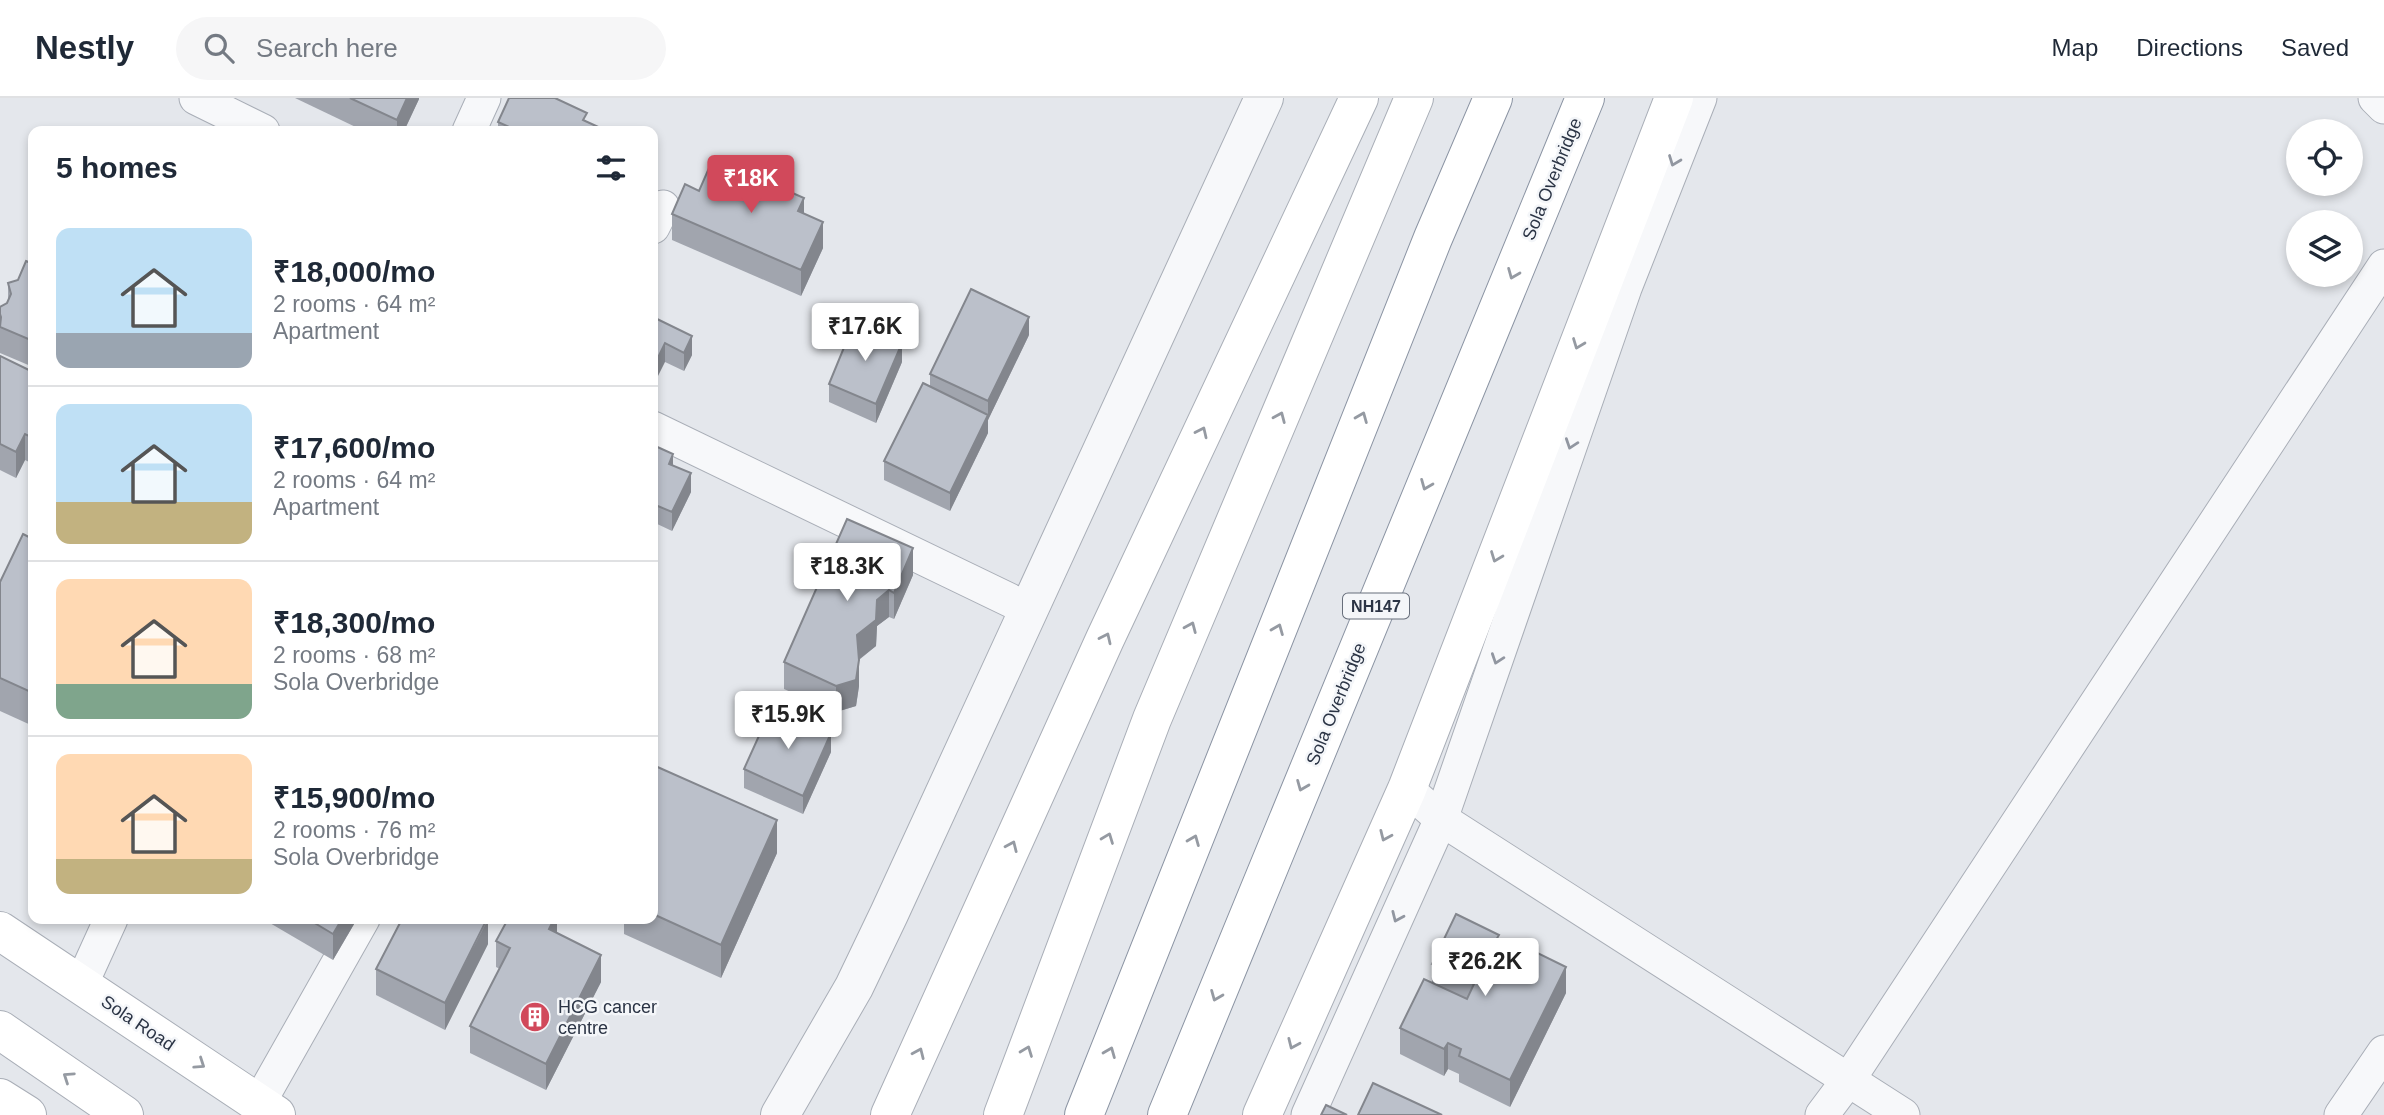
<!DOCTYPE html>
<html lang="en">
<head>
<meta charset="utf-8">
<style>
	:root { --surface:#fff; --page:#f6f6f7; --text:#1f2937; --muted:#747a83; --line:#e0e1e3; --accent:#d1495b }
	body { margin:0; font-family:Helvetica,sans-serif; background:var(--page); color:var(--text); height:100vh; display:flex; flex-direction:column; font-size:26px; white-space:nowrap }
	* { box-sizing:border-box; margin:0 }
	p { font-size:23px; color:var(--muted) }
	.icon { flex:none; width:38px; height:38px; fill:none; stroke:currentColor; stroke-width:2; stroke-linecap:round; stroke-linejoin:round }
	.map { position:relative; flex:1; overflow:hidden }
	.panel { position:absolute; left:28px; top:28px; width:630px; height:798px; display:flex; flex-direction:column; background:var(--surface); border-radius:14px; box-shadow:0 4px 10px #0003 }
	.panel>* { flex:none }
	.fabs { position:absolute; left:2286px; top:21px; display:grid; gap:14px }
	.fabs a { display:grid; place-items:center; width:77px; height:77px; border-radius:50%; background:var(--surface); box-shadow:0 4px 10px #0003; font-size:35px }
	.price { position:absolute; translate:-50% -60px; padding:0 16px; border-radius:7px; background:#fff; color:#222; font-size:23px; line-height:46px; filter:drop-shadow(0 2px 4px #0008) }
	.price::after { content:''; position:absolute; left:50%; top:42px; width:21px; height:16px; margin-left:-10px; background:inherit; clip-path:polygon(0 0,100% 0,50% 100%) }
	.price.on { background:var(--accent); color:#fff }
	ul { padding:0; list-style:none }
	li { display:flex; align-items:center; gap:21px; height:175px; padding:0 28px }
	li+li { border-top:2px solid var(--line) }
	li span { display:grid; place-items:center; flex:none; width:196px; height:140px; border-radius:14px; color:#555 }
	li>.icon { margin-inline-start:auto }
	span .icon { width:84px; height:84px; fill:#fffc; stroke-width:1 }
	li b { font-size:30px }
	h2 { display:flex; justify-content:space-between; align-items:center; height:84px; padding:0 28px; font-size:30px }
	header { display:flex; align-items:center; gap:42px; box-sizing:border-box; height:98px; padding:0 35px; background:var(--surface); border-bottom:2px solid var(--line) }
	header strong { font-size:33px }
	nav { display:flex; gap:38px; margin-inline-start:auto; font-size:24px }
	.search { width:490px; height:63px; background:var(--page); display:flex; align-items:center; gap:18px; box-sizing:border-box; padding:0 24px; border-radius:38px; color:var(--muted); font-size:26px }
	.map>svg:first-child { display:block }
</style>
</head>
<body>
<header>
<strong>Nestly</strong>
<div class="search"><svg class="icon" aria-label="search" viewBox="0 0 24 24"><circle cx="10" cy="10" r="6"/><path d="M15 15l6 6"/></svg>Search here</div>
<nav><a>Map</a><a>Directions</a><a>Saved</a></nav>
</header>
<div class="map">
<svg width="2384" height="1017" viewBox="0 0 2384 1017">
	<rect width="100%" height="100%" fill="#e4e7ec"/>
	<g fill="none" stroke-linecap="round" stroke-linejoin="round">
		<g stroke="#a9aeb7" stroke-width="35">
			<g id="minor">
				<polyline points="196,0 263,33"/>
				<polyline points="2375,0 2384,9"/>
				<polyline points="469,33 484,0"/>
				<polyline points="653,129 663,109"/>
				<polyline points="653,330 1028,511"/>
				<polyline points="1407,691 1441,721 1903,1017"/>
				<polyline points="81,887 111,821"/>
				<polyline points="259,1005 363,821"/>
				<polyline points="1308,1017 1441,721 1625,190 1700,0"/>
				<polyline points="1822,1017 1849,981 2384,168"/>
				<polyline points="2341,1017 2384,954"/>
			</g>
		</g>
		<g stroke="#a9aeb7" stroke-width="40">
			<polyline id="tertiary" points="780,1017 854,889 889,816 1264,0"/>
		</g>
		<g stroke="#a9aeb7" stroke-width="40">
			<g id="secondary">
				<polyline points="0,833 276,1017"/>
				<polyline points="0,932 124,1017"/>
				<polyline points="0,1000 27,1017"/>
				<polyline points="890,1017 1105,541 1359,0"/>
				<polyline points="1003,1017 1152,621 1414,0"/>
				<polyline points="1262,1017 1407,691 1674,0"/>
			</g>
		</g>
		<g stroke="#8b94a3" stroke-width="40">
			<g id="trunk">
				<polyline points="1084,1017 1433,140 1493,0"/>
				<polyline points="1167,1017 1585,0"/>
			</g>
		</g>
		<use href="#minor" stroke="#f7f8fa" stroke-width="33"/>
		<use href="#tertiary" stroke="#f7f8fa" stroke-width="38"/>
		<use href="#secondary" stroke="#fff" stroke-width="38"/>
		<use href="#trunk" stroke="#fff" stroke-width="38"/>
	</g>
	<g fill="#a1a5ae">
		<polygon points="295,0 419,0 419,1 404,33 364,33"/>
		<polygon points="498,24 587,24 607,33 498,33"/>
		<polygon points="699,93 804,116 823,150 801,198 672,142 672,116"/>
		<polygon points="33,166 33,269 0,255 0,209 7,205 8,202 8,185 18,182"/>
		<polygon points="653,219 692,257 684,273 665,264"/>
		<polygon points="1029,237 988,322 988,335 950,413 884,382 884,363 930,289 930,276"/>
		<polygon points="0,258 33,274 33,366 25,362 16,380 0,372"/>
		<polygon points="902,264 876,325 829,304 829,286"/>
		<polygon points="653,347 673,368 691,394 672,433 653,424"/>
		<polygon points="847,421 913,477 894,521 889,519 877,528 876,548 859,562 859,588 856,608 836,614 784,591 784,564"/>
		<polygon points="33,441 33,628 0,613 0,484"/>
		<polygon points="831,654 803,716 744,690 744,671"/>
		<polygon points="653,667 777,755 721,880 624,836 624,825 614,821 653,821"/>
		<polygon points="263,821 357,821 333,862"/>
		<polygon points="557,821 557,835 601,884 546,992 470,955 470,928 500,871 496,869 496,843"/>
		<polygon points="1499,843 1566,895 1510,1009 1459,984 1459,976 1448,971 1444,978 1400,956 1400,930 1432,884 1432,866"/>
		<polygon points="488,846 445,932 376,897 376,871"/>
	</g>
	<g fill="#83868d">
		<polygon points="407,0 419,0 419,1 404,33 397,33 397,22"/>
		<polygon points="804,100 804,126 798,113"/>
		<polygon points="823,124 823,150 801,198 801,172"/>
		<polygon points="1029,219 1029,237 988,322 988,303"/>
		<polygon points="692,238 692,257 684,273 684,255"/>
		<polygon points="665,245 665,264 653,288 653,270"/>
		<polygon points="902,245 902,264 876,325 876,306"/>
		<polygon points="988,317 988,335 950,413 950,395"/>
		<polygon points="25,336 25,362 16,380 16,354"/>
		<polygon points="673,356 673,375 669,366"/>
		<polygon points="691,375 691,394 672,433 672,414"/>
		<polygon points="913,450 913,477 894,521 894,495"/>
		<polygon points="889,492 889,519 877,528 876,548 857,563 857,537 877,502"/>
		<polygon points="859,562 859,588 856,608 836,614 836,588"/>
		<polygon points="831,635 831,654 803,716 803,698"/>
		<polygon points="777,722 777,755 721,880 721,847"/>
		<polygon points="342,821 357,821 333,862 333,836"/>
		<polygon points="488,821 488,846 445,932 445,905"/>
		<polygon points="554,821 557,821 557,842 549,831"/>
		<polygon points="601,857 601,884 546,992 546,966"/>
		<polygon points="1566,869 1566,895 1510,1009 1510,982"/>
		<polygon points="1448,945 1448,971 1444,978 1444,951"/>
	</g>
	<g fill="#bbc0ca" stroke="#83868d" stroke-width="2">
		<polygon points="350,0 407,0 397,22"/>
		<polygon points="509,0 555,0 587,15 583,22 607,33 518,33 498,24"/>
		<polygon points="733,69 804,100 798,113 823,124 801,172 672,116 685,86 699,93 709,70 729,78"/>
		<polygon points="26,163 33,166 33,175 30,182 33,184 33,243 0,229 1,219 0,216 0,209 7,205 11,196 8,185 18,182"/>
		<polygon points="971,191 1029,219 988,303 930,276"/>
		<polygon points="653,219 692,238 684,255 665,245 653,270"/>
		<polygon points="854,225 902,245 876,306 829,286"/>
		<polygon points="0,258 33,274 33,340 25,336 16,354 0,346"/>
		<polygon points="923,285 988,317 950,395 884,363"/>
		<polygon points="653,347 673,356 669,366 691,375 672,414 653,406"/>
		<polygon points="847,421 913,450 894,495 889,492 877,502 876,522 857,537 859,562 856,582 836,588 784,564"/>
		<polygon points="23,436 33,441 33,595 0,580 0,484"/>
		<polygon points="772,609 831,635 803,698 744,671"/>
		<polygon points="653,667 777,722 721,847 653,816"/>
		<polygon points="1456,816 1499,837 1496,842 1510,848 1513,843 1566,869 1510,982 1459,958 1461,951 1448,945 1444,951 1400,930 1424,881 1467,901 1474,886 1432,866"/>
		<polygon points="308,821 342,821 333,836"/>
		<polygon points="402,821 487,821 445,905 376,871"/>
		<polygon points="508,821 554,821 549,831 601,857 546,966 470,928 510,850 496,843"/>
		<polygon points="1373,985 1442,1017 1358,1017"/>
		<polygon points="1326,1007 1347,1017 1321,1017"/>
	</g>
	<defs><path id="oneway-chevron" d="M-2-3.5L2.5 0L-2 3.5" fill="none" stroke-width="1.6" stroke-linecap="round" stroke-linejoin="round" transform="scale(1.75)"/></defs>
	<g stroke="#9196a0">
		<use href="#oneway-chevron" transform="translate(1674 63) rotate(111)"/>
		<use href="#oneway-chevron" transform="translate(1571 346) rotate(109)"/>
		<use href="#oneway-chevron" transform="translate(1497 561) rotate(109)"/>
		<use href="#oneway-chevron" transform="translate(1397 819) rotate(114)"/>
	</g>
	<g stroke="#959aa2">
		<use href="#oneway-chevron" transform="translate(1513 176) rotate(112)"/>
		<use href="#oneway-chevron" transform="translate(1578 246) rotate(111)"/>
		<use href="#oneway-chevron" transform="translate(1280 319) rotate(-67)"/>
		<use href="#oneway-chevron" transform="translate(1362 319) rotate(-68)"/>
		<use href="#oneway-chevron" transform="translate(1202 334) rotate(-65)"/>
		<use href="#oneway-chevron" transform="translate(1426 387) rotate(112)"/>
		<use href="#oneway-chevron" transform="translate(1496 459) rotate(111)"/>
		<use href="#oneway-chevron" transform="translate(1191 529) rotate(-67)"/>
		<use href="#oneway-chevron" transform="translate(1278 531) rotate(-68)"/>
		<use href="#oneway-chevron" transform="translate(1106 540) rotate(-65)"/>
		<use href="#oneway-chevron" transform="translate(1302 688) rotate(112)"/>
		<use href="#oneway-chevron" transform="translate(1385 738) rotate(114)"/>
		<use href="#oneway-chevron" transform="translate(1108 740) rotate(-69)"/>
		<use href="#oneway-chevron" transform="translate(1194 742) rotate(-68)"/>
		<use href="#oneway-chevron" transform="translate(1012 748) rotate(-66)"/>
		<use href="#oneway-chevron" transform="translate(1216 898) rotate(112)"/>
		<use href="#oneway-chevron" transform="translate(1293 946) rotate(114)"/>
		<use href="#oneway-chevron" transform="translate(1027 953) rotate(-69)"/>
		<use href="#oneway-chevron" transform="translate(1110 954) rotate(-68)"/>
		<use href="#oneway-chevron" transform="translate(919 955) rotate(-66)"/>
		<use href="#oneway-chevron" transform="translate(200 966) rotate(34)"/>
		<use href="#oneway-chevron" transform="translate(68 979) rotate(-146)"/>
	</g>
	<defs>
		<g id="building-disc" transform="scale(1.575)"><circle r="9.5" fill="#d1495b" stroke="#f4f6f9"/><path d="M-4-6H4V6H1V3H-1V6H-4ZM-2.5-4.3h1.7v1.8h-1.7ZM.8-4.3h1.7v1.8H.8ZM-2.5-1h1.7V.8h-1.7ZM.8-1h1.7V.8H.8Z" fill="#fff"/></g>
	</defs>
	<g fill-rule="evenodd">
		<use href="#building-disc" x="535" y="919"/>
	</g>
	<g text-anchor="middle" stroke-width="5" stroke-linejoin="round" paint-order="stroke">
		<rect fill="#f4f6f9" stroke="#676e7b" stroke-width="2" x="1343" y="495.5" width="66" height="25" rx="5"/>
		<g font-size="16" font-weight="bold" fill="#2b3445">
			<text x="1376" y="514">NH147</text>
		</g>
		<g font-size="18" fill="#2b3445" stroke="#f4f6f9">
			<text transform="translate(1552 81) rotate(-68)" y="6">Sola Overbridge</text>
			<text transform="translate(1336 606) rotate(-68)" y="6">Sola Overbridge</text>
			<text transform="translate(138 925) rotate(34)" y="6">Sola Road</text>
		</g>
		<g font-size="18" fill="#2b3445" stroke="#f4f6f9" text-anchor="start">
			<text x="558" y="915">HCG cancer<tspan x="558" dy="21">centre</tspan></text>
		</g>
	</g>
</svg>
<div class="fabs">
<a><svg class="icon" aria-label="locate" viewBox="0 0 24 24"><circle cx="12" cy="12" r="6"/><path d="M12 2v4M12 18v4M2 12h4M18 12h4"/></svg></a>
<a><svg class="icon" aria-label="layers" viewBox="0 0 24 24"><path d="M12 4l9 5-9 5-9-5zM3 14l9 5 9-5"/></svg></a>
</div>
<b class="price on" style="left:751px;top:117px">₹18K</b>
<b class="price" style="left:865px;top:265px">₹17.6K</b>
<b class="price" style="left:847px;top:505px">₹18.3K</b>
<b class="price" style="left:788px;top:653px">₹15.9K</b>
<b class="price" style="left:1485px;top:900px">₹26.2K</b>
<section class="panel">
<h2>5 homes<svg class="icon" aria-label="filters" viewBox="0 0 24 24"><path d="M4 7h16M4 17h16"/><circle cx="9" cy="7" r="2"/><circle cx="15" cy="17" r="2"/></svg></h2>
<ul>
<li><span style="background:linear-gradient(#bfe0f5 75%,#9aa5b1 0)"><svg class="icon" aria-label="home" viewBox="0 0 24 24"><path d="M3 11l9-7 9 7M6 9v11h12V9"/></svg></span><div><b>₹18,000/mo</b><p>2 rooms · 64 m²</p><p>Apartment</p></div></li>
<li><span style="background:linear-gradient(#bfe0f5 70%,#c2b280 0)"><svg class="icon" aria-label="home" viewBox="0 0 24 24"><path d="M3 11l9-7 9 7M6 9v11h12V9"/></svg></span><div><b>₹17,600/mo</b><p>2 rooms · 64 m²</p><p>Apartment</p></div></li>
<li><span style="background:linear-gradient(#ffd9b3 75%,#7fa58c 0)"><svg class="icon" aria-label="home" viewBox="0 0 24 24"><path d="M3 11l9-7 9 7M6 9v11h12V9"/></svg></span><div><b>₹18,300/mo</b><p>2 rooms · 68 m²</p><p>Sola Overbridge</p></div></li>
<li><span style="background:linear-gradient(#ffd9b3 75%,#c2b280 0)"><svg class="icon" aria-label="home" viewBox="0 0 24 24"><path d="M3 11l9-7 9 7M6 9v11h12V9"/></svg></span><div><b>₹15,900/mo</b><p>2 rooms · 76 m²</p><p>Sola Overbridge</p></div></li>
</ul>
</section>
</div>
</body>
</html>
